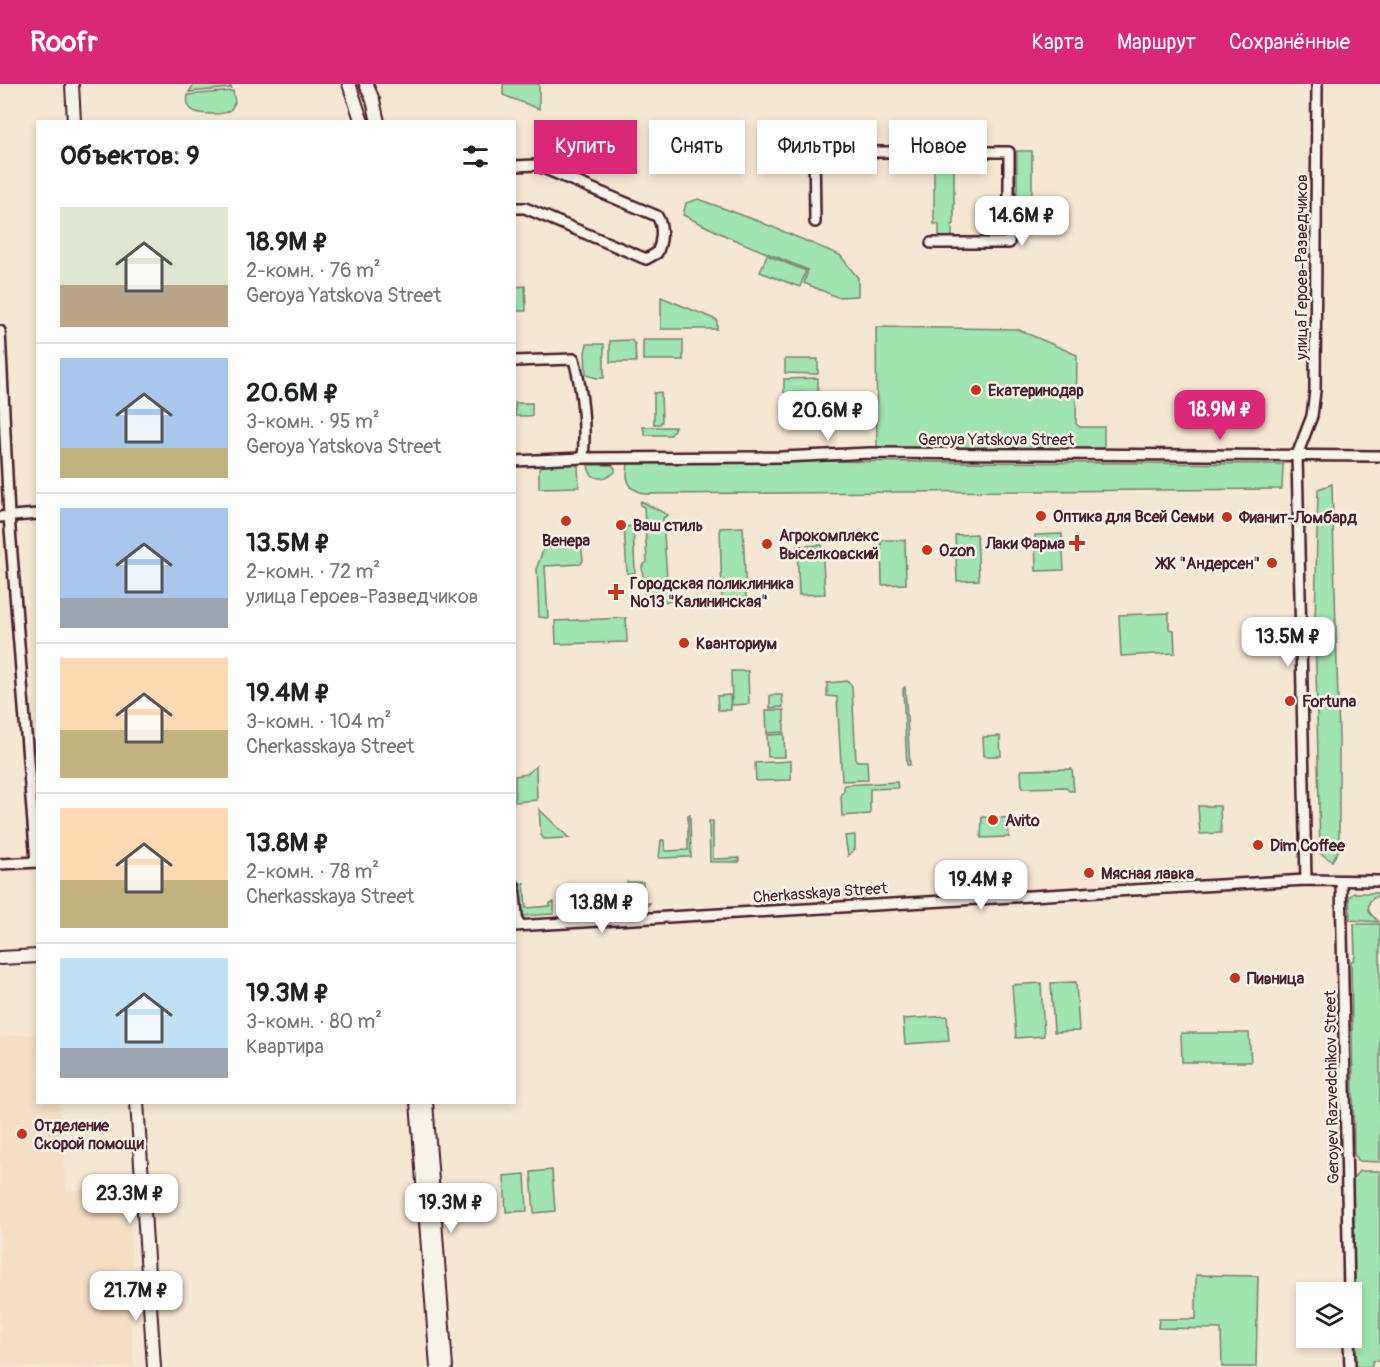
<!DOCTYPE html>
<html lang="ru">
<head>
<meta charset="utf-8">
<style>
	:root { --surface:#fff; --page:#f2f2f2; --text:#202124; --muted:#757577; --line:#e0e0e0; --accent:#db2777 }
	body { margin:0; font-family:Pangolin,sans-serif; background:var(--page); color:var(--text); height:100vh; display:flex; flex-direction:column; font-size:22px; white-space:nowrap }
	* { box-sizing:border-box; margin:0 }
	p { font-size:20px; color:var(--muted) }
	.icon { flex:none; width:33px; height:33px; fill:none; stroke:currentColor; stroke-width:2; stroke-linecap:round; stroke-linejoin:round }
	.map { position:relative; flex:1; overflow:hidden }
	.panel { position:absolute; left:36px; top:36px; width:480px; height:984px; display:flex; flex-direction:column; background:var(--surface); border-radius:0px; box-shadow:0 3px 9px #0003 }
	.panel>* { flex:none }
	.top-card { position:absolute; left:534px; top:36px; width:570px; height:54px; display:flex; gap:12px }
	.tools { position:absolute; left:1296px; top:1198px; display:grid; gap:12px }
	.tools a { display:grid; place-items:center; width:66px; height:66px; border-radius:0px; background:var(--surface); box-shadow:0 3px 9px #0003; font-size:30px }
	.price { position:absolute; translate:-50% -51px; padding:0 14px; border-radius:12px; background:#fff; color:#222; font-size:20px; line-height:39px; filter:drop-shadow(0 2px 3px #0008) }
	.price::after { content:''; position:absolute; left:50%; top:36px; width:18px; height:14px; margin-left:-9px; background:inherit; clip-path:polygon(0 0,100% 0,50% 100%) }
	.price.on { background:var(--accent); color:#fff }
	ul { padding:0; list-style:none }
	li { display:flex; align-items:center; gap:18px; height:150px; padding:0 24px }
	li+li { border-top:2px solid var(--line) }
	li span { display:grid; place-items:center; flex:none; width:168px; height:120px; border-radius:0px; color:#555 }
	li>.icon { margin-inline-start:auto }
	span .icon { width:72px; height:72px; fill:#fffc; stroke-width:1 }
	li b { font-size:26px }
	h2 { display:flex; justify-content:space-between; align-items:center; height:72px; padding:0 24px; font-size:26px }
	.chip { padding:0 21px; border-radius:0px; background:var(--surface); box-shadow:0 3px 9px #0003; font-size:21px; line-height:54px }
	.chip.on { background:var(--accent); color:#fff }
	header { display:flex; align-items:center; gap:36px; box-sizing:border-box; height:84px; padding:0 30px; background:var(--accent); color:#fff }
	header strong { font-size:28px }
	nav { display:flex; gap:33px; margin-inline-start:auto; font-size:21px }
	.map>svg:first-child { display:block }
</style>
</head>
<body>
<header>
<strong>Roofr</strong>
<nav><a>Карта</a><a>Маршрут</a><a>Сохранённые</a></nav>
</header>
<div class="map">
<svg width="1380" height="1283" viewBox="0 0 1380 1283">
	<rect width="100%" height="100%" fill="#f6e7d3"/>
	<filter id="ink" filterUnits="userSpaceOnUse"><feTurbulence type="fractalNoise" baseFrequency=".0167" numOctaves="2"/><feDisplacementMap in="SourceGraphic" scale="12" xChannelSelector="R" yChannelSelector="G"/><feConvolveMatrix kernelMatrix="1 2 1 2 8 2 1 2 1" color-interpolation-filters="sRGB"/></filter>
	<g filter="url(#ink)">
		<polygon fill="#f5dec4" points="37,950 38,1018 59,1019 66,1107 128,1103 132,1181 119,1183 120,1202 128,1205 134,1283 0,1283 0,952"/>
		<g fill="#a0e4af" stroke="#75826d" stroke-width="1.5">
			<polygon points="194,0 228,0 232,4 189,8"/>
			<polygon points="503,0 539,0 539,25 503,11"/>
			<path d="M233 7 235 18C233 21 233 24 230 26 222 32 197 31 191 25 187 21 187 16 188 11Z"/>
			<polygon points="1017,67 1032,67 1032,133 1025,133 1024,147 1017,147"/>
			<polygon points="934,75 954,75 954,140 952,141 952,153 939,153 939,140 934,140"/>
			<polygon points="698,115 758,137 840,171 858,194 858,212 837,213 804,199 808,186 728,153 683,131 686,119"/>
			<polygon points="767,171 806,187 800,203 760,188"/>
			<polygon points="525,202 526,227 515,227 515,203"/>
			<polygon points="661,213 717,236 717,245 661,245"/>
			<polygon points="876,243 1017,245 1077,271 1076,340 1080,343 1104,343 1104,370 877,369"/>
			<polygon points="631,256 635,260 636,278 610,278 610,257"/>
			<rect x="643" y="256" width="40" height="20"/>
			<polygon points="587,260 604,260 604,294 597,294 586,291 585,268"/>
			<polygon points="785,275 818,275 818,290 785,289"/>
			<polygon points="818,294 818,308 784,309 784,295"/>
			<polygon points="661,308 662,337 660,340 654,340 654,309"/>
			<polygon points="532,319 532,332 515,332 515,319"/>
			<polygon points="643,343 675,343 671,351 645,351"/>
			<polygon points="628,376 1283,380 1282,405 644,410 630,403 627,393"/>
			<polygon points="544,378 571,378 578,382 579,403 539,404 539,385"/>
			<path d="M588 381H612L615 384V388C605 397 589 397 588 381Z"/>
			<polygon points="1332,400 1339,654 1339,766 1332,777 1320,769 1315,538 1318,405"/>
			<polygon points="641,417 668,431 663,434 668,512 672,514 672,517 648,519 645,517 642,482 647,478 644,423 640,421"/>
			<polygon points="633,442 635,489 627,489 624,443"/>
			<polygon points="743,443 746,514 722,515 720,444"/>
			<polygon points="977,450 979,496 957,497 955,451"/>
			<polygon points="1062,450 1064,486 1036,487 1035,451"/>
			<polygon points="881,456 905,456 906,500 882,501"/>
			<polygon points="581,458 583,476 581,480 545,482 548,534 539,533 537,483 543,466 543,459"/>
			<polygon points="822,461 825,510 799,511 797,462"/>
			<polygon points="1169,529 1169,545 1174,546 1175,569 1121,572 1119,531"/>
			<polygon points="626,534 627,558 556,560 555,537"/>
			<polygon points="731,587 748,587 749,620 732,621"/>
			<polygon points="848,597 852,602 856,677 867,677 868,696 842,697 837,613 827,612 827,599"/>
			<polygon points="905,603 910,681 907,681 903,605"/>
			<polygon points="730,611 731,626 718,626 717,612"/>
			<polygon points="770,611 782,611 783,623 770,624"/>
			<polygon points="766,626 784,626 784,648 767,649"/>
			<polygon points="784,650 785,673 768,673 767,651"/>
			<polygon points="1000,652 1001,672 984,672 983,653"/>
			<polygon points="791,677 791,696 756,697 755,679"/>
			<polygon points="536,682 537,716 515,718 515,692 527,690"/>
			<polygon points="1072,685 1074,707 1069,707 1066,703 1022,704 1021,686"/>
			<polygon points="897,698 898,704 870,705 870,730 842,732 841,710 844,707 844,701"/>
			<polygon points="1198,722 1220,722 1221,749 1200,750"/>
			<polygon points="539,725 569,754 544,755 541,751"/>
			<polygon points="688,731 690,731 691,773 659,774 661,756 664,756 665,767 688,766"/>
			<polygon points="982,733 1008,734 1009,753 981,754"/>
			<polygon points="709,737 713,737 713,775 739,774 739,778 710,778"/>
			<polygon points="855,751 855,765 848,772 845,752"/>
			<polygon points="627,798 643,798 644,819 650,819 646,824 564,829 563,807 566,803 578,802 579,808 627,807"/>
			<polygon points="524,799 526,824 550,822 550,819 554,818 554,830 521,832 519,800"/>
			<polygon points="760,806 785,806 786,820 761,821"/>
			<path d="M1354 809H1378V811L1370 817C1365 829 1373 831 1379 838L1350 836 1349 813Z"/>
			<polygon points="1354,840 1380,840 1380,1078 1359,1077 1354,1070 1351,877 1354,876 1355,872"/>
			<polygon points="1076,898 1079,947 1054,948 1051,899"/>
			<polygon points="1041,899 1044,952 1016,954 1012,901"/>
			<polygon points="947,932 949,957 905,960 903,935"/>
			<polygon points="1181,949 1249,949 1251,978 1182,978"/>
			<polygon points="552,1086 555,1127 534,1129 531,1088"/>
			<polygon points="1359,1087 1380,1087 1380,1277 1372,1277 1372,1283 1356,1283 1353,1095"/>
			<polygon points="525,1090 527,1127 506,1128 504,1092"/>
			<polygon points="1196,1191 1258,1192 1256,1283 1222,1283 1221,1245 1158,1244 1159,1235 1196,1235"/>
		</g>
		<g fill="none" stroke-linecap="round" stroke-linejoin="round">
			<g stroke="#4a1f2b" stroke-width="14">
				<g id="minor">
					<path d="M514 82 536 81 657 132C664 143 662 158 657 169L646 175 525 124H514"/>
					<polyline points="815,138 814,60 868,60 868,68 1009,68 1009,159 931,159"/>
					<polyline points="0,247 9,432 36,778"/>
					<path d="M514 277 574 275C582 306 586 342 583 374"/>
					<polyline points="514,377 583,374 782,373 870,369 1380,372"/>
					<polyline points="0,433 38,430"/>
					<polyline points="0,780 38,778"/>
					<polyline points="1306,796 1297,371 1312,332 1315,307 1317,0"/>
					<polyline points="1341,797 1349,1209"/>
					<polyline points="514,801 518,841"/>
					<polyline points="514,842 1306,796 1380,797"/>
					<polyline points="1349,1254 1350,1283"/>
				</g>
			</g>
			<g stroke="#4a1f2b" stroke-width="16">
				<g id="tertiary">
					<polyline points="72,0 74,38"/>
					<polyline points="349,0 362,38"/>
					<polyline points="366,0 373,16 378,38"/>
					<polyline points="0,874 38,872"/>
					<polyline points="137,1018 154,1283"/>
					<polyline points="417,1018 437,1283"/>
					<polyline points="426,1018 446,1283"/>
				</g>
			</g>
			<use href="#minor" stroke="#f7f3e8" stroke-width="9"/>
			<use href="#tertiary" stroke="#f7f3e8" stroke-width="12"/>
		</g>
	</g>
	<g fill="#c8321e" stroke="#f7f3e8" stroke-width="2">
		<circle cx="976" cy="306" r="6"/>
		<circle cx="1041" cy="432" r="6"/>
		<circle cx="1227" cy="433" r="6"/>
		<circle cx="566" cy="437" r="6"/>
		<circle cx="621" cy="441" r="6"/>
		<path d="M1074 450h6v6h6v6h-6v6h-6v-6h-6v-6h6z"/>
		<circle cx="767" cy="460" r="6"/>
		<circle cx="927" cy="466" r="6"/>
		<circle cx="1272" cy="479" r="6"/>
		<path d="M613 499h6v6h6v6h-6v6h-6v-6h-6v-6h6z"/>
		<circle cx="684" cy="559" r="6"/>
		<circle cx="1290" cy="617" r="6"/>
		<circle cx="993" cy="736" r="6"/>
		<circle cx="1258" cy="761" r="6"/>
		<circle cx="1089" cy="789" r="6"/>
		<circle cx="1235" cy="894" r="6"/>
		<circle cx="22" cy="1050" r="6"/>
	</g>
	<g text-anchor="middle" stroke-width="5" stroke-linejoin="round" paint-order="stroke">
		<g font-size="16" fill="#4a1f2b" stroke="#f7f3e8">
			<text transform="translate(1301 183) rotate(-90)" y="6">улица Героев-Разведчиков</text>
			<text x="996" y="361">Geroya Yatskova Street</text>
			<text transform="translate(820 808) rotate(-4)" y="6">Cherkasskaya Street</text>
			<text transform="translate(1331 1003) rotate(-91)" y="6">Geroyev Razvedchikov Street</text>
		</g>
		<g font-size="16" font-weight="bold" fill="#4a1f2b" stroke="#f7f3e8" text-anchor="start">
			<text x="988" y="312">Екатеринодар</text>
			<text x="1053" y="438">Оптика для Всей Семьи</text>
			<text x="1239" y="439">Фианит-Ломбард</text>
			<text x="633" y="447">Ваш стиль</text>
			<text x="779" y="457">Агрокомплекс<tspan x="779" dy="18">Выселковский</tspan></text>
			<text x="566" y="462" text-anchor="middle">Венера</text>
			<text x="1065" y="465" text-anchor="end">Лаки Фарма</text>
			<text x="939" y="472">Ozon</text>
			<text x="1260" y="485" text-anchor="end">ЖК "Андерсен"</text>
			<text x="630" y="505">Городская поликлиника<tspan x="630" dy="18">№13 "Калининская"</tspan></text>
			<text x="696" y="565">Кванториум</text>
			<text x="1302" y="623">Fortuna</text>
			<text x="1005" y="742">Avito</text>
			<text x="1270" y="767">Dim Coffee</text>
			<text x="1101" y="795">Мясная лавка</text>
			<text x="1247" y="900">Пивница</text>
			<text x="34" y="1047">Отделение<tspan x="34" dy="18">Скорой помощи</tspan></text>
		</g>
	</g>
</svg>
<div class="tools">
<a><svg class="icon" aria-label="layers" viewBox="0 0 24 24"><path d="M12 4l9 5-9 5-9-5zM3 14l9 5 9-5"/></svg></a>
</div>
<b class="price" style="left:1022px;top:163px">14.6M ₽</b>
<b class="price on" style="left:1220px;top:357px">18.9M ₽</b>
<b class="price" style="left:828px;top:358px">20.6M ₽</b>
<b class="price" style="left:1288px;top:584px">13.5M ₽</b>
<b class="price" style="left:981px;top:827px">19.4M ₽</b>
<b class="price" style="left:602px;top:850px">13.8M ₽</b>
<b class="price" style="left:130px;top:1141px">23.3M ₽</b>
<b class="price" style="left:451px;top:1150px">19.3M ₽</b>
<b class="price" style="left:136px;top:1238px">21.7M ₽</b>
<div class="top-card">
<a class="chip on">Купить</a>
<a class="chip">Снять</a>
<a class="chip">Фильтры</a>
<a class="chip">Новое</a>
</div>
<section class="panel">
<h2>Объектов: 9<svg class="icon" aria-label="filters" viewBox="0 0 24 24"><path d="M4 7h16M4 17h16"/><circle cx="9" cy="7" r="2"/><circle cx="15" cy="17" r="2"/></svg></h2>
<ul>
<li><span style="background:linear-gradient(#dfe7d0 65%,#b9a48a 0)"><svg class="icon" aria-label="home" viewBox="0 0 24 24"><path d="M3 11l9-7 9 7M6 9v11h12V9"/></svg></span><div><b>18.9M ₽</b><p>2-комн. · 76 m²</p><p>Geroya Yatskova Street</p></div></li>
<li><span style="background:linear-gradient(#a9c7e8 75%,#c2b280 0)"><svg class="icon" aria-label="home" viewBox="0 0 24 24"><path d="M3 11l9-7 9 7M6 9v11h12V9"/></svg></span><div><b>20.6M ₽</b><p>3-комн. · 95 m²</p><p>Geroya Yatskova Street</p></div></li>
<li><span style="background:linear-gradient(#a9c7e8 75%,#9aa5b1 0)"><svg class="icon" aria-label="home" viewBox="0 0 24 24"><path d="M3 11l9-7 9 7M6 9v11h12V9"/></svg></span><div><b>13.5M ₽</b><p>2-комн. · 72 m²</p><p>улица Героев-Разведчиков</p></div></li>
<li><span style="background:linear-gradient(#ffd9b3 60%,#c2b280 0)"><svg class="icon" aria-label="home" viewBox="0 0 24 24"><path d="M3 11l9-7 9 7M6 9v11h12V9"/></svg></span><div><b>19.4M ₽</b><p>3-комн. · 104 m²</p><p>Cherkasskaya Street</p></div></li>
<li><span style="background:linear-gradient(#ffd9b3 60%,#c2b280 0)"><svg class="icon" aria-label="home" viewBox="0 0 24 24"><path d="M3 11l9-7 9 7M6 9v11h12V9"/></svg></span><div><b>13.8M ₽</b><p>2-комн. · 78 m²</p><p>Cherkasskaya Street</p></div></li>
<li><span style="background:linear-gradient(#bfe0f5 75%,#9aa5b1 0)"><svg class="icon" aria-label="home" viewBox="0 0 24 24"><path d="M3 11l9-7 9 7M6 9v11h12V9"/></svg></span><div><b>19.3M ₽</b><p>3-комн. · 80 m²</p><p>Квартира</p></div></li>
</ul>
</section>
</div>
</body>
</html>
